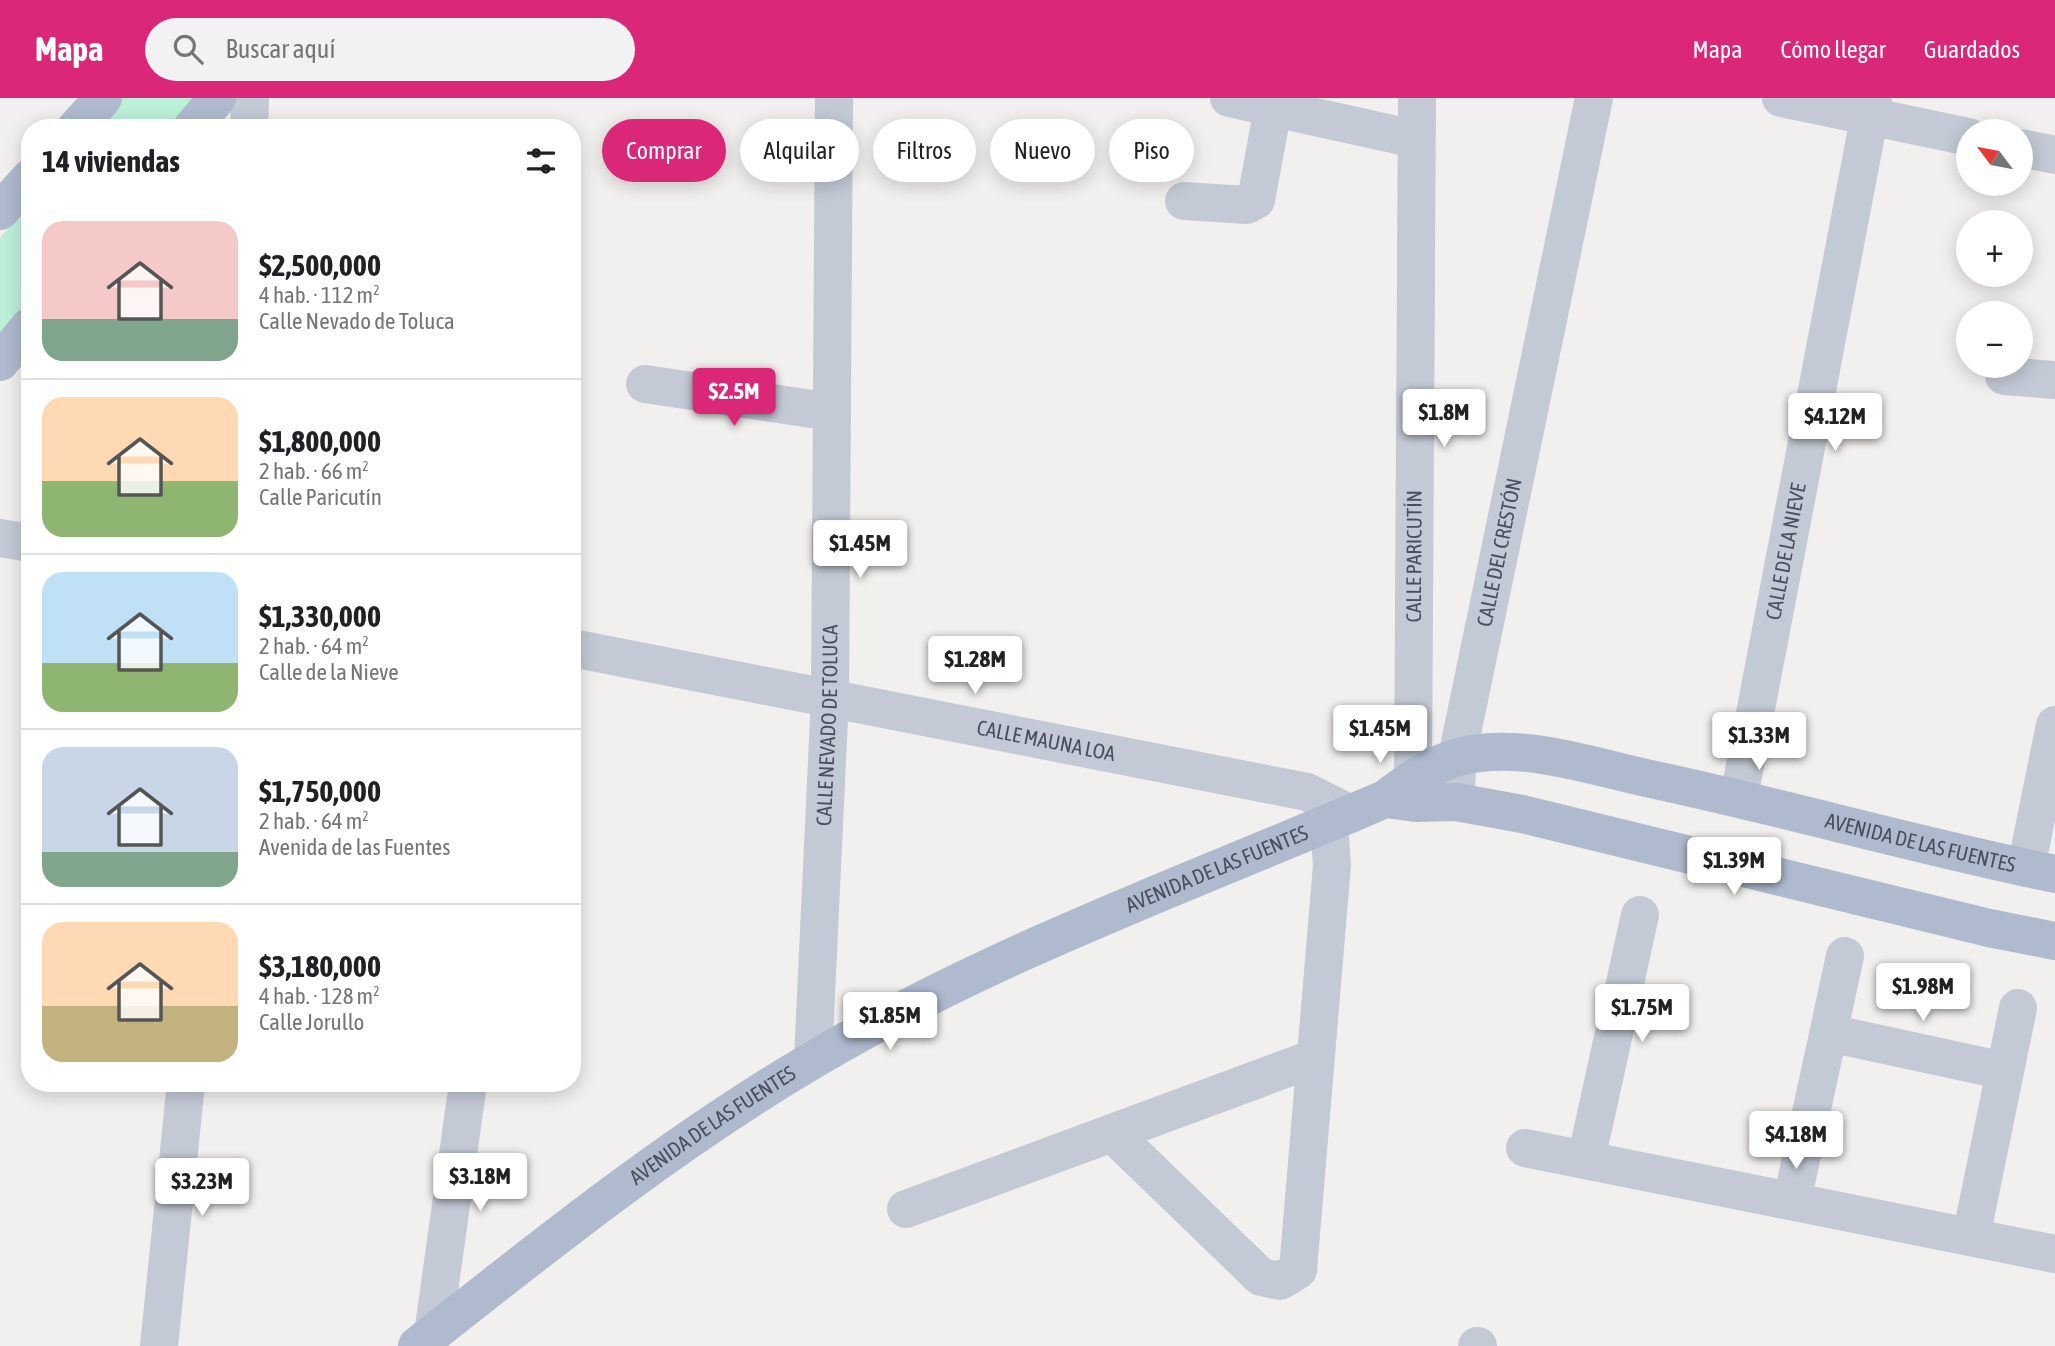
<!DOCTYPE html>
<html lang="es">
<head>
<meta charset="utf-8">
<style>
	:root { --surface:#fff; --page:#f2f2f2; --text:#202124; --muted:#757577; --line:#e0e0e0; --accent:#db2777 }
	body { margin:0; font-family:"Asap Condensed",sans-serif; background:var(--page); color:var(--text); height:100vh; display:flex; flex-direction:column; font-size:26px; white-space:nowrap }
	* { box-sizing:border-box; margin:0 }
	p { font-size:23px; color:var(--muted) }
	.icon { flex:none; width:38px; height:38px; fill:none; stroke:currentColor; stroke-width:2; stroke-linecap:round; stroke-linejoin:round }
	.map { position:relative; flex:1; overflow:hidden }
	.panel { position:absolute; left:21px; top:21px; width:560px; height:973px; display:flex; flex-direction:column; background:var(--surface); border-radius:28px; box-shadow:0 4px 18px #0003 }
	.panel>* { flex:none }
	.banner { position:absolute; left:602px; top:21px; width:665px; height:63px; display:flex; gap:14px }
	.needle { width:46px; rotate:302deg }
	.fabs { position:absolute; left:1956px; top:21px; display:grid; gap:14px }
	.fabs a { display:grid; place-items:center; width:77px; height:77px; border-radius:50%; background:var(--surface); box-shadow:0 4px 18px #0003; font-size:35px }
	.price { position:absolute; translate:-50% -60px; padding:0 16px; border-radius:7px; background:#fff; color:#222; font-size:23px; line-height:46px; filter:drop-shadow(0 2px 4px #0008) }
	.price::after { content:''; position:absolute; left:50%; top:42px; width:21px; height:16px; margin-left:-10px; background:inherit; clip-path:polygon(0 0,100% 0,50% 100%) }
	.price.on { background:var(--accent); color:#fff }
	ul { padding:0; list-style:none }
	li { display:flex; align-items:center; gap:21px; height:175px; padding:0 21px }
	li+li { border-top:2px solid var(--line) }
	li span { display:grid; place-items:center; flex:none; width:196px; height:140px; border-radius:21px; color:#555 }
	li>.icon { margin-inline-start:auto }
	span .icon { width:84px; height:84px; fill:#fffc; stroke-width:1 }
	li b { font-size:30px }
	h2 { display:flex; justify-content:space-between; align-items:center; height:84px; padding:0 21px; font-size:30px }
	.chip { padding:0 24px; border-radius:32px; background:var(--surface); box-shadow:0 4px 18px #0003; font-size:24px; line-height:63px }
	.chip.on { background:var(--accent); color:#fff }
	header { display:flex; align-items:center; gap:42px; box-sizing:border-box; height:98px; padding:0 35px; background:var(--accent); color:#fff }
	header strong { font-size:33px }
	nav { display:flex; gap:38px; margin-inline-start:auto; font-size:24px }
	.search { width:490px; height:63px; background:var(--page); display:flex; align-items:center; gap:18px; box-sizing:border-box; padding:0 24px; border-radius:38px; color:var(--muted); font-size:26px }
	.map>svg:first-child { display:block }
</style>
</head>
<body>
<header>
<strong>Mapa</strong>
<div class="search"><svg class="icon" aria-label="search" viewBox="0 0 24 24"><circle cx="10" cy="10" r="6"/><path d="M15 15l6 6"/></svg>Buscar aquí</div>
<nav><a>Mapa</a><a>Cómo llegar</a><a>Guardados</a></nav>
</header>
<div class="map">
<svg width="2055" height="1248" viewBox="0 0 2055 1248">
	<rect width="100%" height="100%" fill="#f2f0ef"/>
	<g fill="#bdf0d9">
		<polygon points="121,0 204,0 180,30 95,30"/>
		<polygon points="30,106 30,215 0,252 0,140"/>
	</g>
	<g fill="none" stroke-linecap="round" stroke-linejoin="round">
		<g stroke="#c3c9d5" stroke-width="38">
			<polyline points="1229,0 1415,41"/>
			<polyline points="1781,0 1969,39"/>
			<polyline points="249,30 250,0"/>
			<polyline points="2021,50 2055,57"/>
			<polyline points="1184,103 1247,107 1256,102 1273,10"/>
			<polyline points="2004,278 2055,282"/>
			<polyline points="645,286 832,314"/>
			<polyline points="0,440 30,445"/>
			<path id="s1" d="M572 550 1307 694 1351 716"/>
			<path id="s2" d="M1739 699 1873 0"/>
			<path id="s3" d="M1456 704 1457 659 1594 0"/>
			<path id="s4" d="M1416 705 1413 680 1417 0"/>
			<polyline points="2026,770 2055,627"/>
			<polyline points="1829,935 2005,973"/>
			<path id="s5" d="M813 961 830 599 834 0"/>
			<polyline points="1112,1035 1261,1179 1280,1183 1298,1172 1332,767 1329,726"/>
			<polyline points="1525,1050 2055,1156"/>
			<polyline points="1586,1062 1640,817"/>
			<polyline points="1792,1103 1845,858"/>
			<polyline points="906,1111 1315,960"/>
			<polyline points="1971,1139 2018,910"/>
			<polyline points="433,1236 468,985"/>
			<polyline points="159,1248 186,985"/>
			<polyline points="1477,1248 1478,1248"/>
		</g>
		<g stroke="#afbacf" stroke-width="38">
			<polyline points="76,30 103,0"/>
			<polyline points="192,30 217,0"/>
			<polyline points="0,113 30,80"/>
			<polyline points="0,264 30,228"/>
			<polyline points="1385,701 1416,705 1456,704 1522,716 1989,830 2055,843"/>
			<path id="s6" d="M417 1248C545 1147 672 1045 813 962 993 855 1192 784 1385 701 1406 685 1431 667 1458 659 1519 643 1587 667 1646 680 1783 709 1918 748 2055 776"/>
		</g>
	</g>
	<g text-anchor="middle" stroke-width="5" stroke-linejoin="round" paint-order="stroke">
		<g font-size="21" fill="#47505e" stroke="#fff">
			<text dy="7" stroke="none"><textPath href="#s2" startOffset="250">CALLE DE LA NIEVE</textPath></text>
			<text dy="7" stroke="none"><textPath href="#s3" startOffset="254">CALLE DEL CRESTÓN</textPath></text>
			<text dy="7" stroke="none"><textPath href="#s4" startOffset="247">CALLE PARICUTÍN</textPath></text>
			<text dy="7" stroke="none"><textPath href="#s5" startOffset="334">CALLE NEVADO DE TOLUCA</textPath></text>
			<text dy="7" stroke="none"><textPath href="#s1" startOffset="483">CALLE MAUNA LOA</textPath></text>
			<text dy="7" stroke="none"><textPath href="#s6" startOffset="1676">AVENIDA DE LAS FUENTES</textPath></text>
			<text dy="7" stroke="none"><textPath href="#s6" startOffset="936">AVENIDA DE LAS FUENTES</textPath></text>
			<text dy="7" stroke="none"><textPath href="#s6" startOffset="369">AVENIDA DE LAS FUENTES</textPath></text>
		</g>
	</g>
</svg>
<div class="fabs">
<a><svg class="needle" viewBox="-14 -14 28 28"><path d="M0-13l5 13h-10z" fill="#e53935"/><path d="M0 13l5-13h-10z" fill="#757577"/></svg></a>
<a>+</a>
<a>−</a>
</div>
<b class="price on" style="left:734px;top:330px">$2.5M</b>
<b class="price" style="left:1444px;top:351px">$1.8M</b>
<b class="price" style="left:1835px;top:355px">$4.12M</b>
<b class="price" style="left:860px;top:482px">$1.45M</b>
<b class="price" style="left:975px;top:598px">$1.28M</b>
<b class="price" style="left:1380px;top:667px">$1.45M</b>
<b class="price" style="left:1759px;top:674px">$1.33M</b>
<b class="price" style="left:1734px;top:799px">$1.39M</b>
<b class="price" style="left:1923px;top:925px">$1.98M</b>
<b class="price" style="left:1642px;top:946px">$1.75M</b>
<b class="price" style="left:890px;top:954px">$1.85M</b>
<b class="price" style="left:1796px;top:1073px">$4.18M</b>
<b class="price" style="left:480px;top:1115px">$3.18M</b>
<b class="price" style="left:202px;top:1120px">$3.23M</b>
<div class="banner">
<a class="chip on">Comprar</a>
<a class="chip">Alquilar</a>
<a class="chip">Filtros</a>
<a class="chip">Nuevo</a>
<a class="chip">Piso</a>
</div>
<section class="panel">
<h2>14 viviendas<svg class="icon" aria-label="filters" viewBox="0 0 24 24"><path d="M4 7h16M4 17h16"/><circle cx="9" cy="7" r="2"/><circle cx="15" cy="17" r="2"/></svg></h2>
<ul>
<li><span style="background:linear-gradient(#f6c9c9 70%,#7fa58c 0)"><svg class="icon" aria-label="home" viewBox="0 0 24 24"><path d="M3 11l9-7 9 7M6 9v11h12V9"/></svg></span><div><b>$2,500,000</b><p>4 hab. · 112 m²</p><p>Calle Nevado de Toluca</p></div></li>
<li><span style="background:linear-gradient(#ffd9b3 60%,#8fb573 0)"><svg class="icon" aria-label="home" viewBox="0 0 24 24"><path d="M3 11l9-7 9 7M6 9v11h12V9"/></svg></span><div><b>$1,800,000</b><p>2 hab. · 66 m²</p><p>Calle Paricutín</p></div></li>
<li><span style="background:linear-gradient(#bfe0f5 65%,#8fb573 0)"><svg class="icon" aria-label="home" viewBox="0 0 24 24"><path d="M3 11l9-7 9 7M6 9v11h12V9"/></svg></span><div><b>$1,330,000</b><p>2 hab. · 64 m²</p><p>Calle de la Nieve</p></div></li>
<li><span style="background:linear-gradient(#c9d6e8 75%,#7fa58c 0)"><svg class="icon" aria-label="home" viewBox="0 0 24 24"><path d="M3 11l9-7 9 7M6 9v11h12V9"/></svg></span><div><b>$1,750,000</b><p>2 hab. · 64 m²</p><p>Avenida de las Fuentes</p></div></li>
<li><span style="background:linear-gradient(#ffd9b3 60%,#c2b280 0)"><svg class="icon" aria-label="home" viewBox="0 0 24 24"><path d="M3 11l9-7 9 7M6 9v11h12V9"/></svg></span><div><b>$3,180,000</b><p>4 hab. · 128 m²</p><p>Calle Jorullo</p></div></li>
</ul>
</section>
</div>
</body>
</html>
